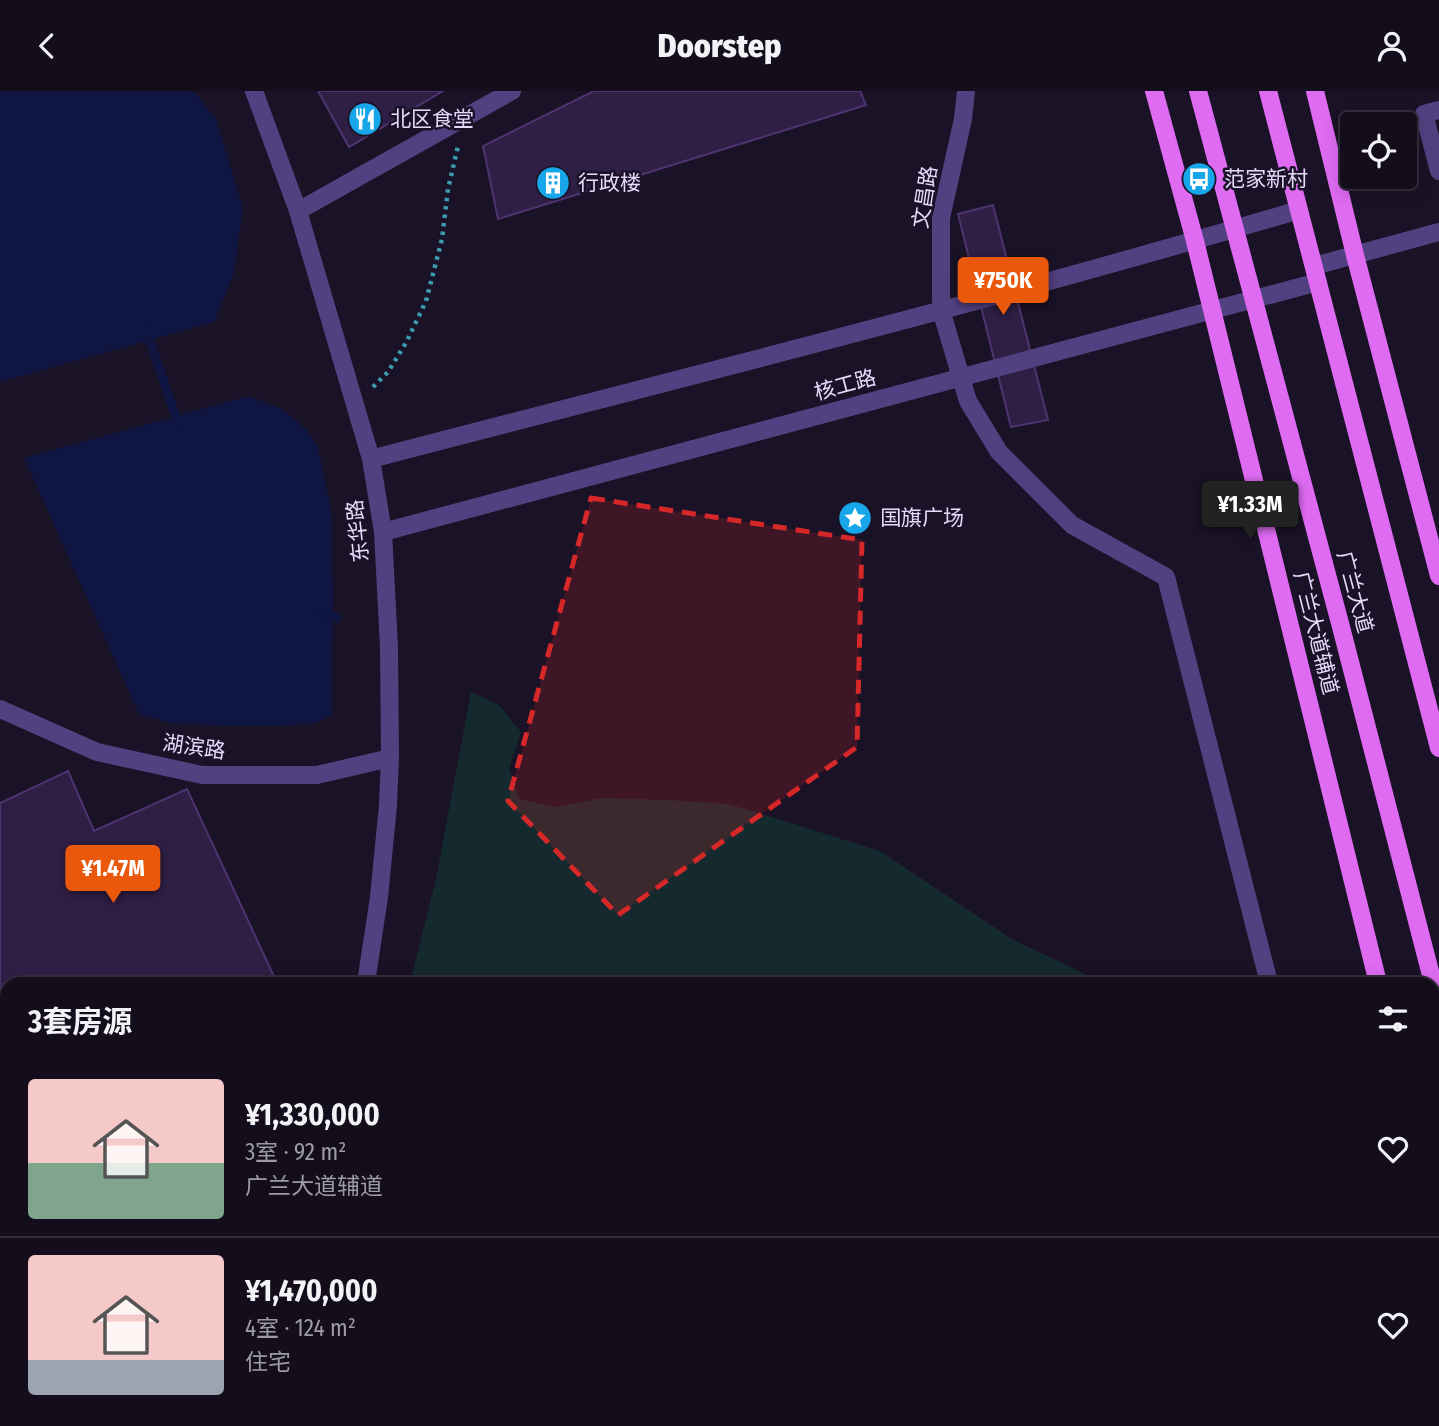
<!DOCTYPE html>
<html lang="zh">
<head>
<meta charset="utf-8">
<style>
	:root { --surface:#140e1c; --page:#1d1725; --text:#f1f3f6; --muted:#9d9ca3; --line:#332e3b; --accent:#ea580c }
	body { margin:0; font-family:"Fira Sans Condensed","Noto Sans SC",sans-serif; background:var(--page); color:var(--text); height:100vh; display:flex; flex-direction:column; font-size:26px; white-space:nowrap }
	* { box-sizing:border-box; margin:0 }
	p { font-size:23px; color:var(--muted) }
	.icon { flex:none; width:38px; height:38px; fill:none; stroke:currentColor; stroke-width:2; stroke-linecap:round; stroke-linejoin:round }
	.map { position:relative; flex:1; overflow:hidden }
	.details { position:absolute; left:0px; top:886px; width:1440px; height:450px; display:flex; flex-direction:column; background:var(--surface); border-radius:21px 21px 0 0; box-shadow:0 4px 18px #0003,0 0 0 2px var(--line) }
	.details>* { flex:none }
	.tools { position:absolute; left:1340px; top:21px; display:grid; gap:14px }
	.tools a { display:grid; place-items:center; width:77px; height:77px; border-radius:7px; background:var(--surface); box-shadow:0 4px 18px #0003,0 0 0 2px var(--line); font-size:35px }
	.price { position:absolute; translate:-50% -60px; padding:0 16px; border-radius:7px; background:var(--accent); color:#fff; font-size:23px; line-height:46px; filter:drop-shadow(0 2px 4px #0008) }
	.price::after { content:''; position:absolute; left:50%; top:42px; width:21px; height:16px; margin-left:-10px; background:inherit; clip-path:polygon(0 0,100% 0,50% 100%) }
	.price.on { background:#222; color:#fff }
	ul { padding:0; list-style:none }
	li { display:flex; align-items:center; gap:21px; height:175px; padding:0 28px }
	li+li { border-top:2px solid var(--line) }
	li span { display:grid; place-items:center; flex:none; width:196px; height:140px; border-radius:7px; color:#555 }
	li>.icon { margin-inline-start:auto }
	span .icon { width:84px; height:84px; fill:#fffc; stroke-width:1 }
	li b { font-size:30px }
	h2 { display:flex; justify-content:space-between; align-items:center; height:84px; padding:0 28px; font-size:30px }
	header { display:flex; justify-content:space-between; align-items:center; height:91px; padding:0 28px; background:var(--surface); font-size:32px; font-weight:800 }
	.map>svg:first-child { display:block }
</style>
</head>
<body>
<header><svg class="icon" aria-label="back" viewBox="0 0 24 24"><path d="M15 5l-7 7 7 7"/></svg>Doorstep<svg class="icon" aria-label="person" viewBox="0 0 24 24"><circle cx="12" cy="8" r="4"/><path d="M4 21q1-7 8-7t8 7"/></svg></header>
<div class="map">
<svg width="1439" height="1335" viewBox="0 0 1439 1335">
	<rect width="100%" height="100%" fill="#1a1226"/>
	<g fill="#152a2f">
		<polygon points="471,601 499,614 521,641 509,678 519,708 556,716 602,707 669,709 729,713 801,735 882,761 1012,848 1104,892 410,892 436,788"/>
		<polygon points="526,1328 984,1328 989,1335 527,1335"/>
		<polygon points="1074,1328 1343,1328 1344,1335 1081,1335"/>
	</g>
	<g fill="#0f1641">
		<polygon points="0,0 191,0 197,4 216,28 243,117 234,182 214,231 0,291"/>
		<polygon points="249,305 282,318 306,338 318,356 331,418 333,500 332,625 311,633 273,635 231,635 169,632 139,623 24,367"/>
		<polygon points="1232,1328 1320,1328 1322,1335 1234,1335"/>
	</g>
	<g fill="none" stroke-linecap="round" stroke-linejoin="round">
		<g stroke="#0f1641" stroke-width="9">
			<polyline points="146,239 179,335"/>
			<polyline points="322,523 337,527"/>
		</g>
	</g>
	<g fill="#301f45" stroke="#4d346f" stroke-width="2">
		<polygon points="318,0 443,0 349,56"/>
		<polygon points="594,0 860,0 866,14 498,128 483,55"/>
		<polygon points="993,114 1048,329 1011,336 958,123"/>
		<polygon points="68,680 94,740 187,698 277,892 7,892 7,1140 0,1144 0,712"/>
	</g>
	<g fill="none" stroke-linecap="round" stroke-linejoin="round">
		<g stroke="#3b9caf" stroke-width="4.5" stroke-dasharray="3.5 5" stroke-linecap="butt">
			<polyline points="373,296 388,281 407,250 426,210 442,148 448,98 458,55"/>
			<polyline points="683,1328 686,1335"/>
		</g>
		<g stroke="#524181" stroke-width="18">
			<polyline points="254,0 298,120 371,368 383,441 389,556 390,667 388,714 379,806 366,892"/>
			<polyline points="966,0 963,28 941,127 941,219 968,310 999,361 1072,434 1166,486 1269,892"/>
			<polyline points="1439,19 1424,23 1439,80"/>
			<polyline points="298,120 512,0"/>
			<polyline points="1314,175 1439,141"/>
			<path d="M371 368C681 287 992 210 1299 119"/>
			<polyline points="383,441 1318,191"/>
			<polyline points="0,618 97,661 202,684 317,684 390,667"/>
			<polyline points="0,1280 7,1280"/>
			<polyline points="1017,1328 1023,1335"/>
			<polyline points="1379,1328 1381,1335"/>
			<polyline points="284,1335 285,1328"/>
		</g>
		<g stroke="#de6bf2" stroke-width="18">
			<polyline points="1154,0 1195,150 1378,892"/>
			<polyline points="1198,0 1341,536 1433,892"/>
			<polyline points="1268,0 1439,657"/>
			<polyline points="1315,0 1355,164 1439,485"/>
			<polyline points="1433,893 1439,916"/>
			<polyline points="1433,1117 1439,1140"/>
		</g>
	</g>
	<path fill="#d62828" fill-opacity="0.2" stroke="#d62828" stroke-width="5" stroke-dasharray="14 9" stroke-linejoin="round" d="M591 407 862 449 857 656 618 824 508 710Z"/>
	<defs>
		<g id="restaurant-disc" transform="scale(1.75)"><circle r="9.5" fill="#18a6ea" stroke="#1a1226"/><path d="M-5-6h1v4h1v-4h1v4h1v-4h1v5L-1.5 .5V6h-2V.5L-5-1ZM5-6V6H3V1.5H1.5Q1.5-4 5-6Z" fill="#fff"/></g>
		<g id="bus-disc" transform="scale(1.75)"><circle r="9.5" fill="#18a6ea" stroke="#1a1226"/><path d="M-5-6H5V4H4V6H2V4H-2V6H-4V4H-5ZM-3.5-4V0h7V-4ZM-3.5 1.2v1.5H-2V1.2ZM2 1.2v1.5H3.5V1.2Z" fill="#fff"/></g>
		<g id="building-disc" transform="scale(1.75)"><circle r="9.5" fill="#18a6ea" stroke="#1a1226"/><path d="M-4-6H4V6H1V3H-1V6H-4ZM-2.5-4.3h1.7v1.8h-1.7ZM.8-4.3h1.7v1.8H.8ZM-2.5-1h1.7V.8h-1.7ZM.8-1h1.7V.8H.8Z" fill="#fff"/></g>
		<g id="sight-disc" transform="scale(1.75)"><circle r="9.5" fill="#18a6ea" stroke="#1a1226"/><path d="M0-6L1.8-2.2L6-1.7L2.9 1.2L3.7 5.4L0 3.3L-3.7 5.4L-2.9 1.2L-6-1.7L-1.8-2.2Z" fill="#fff"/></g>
	</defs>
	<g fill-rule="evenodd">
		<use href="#restaurant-disc" x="365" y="28"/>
		<use href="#bus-disc" x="1199" y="88"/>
		<use href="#building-disc" x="553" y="92"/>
		<use href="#sight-disc" x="855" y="427"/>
	</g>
	<g text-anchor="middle" stroke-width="5" stroke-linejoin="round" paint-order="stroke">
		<g font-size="21" fill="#e5dafc" stroke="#1a1226" text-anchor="start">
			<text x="390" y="35">北区食堂</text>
			<text x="1224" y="95">范家新村</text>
			<text x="578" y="99">行政楼</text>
			<text x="880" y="434">国旗广场</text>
		</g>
		<g font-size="21" fill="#e5dafc" stroke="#1a1226">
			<text transform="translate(925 106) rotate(-81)" y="7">文昌路</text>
			<text transform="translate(845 294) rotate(-15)" y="7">核工路</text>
			<text transform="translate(358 440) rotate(-96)" y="7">东华路</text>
			<text transform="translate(1355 501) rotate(75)" y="7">广兰大道</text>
			<text transform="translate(1316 542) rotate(76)" y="7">广兰大道辅道</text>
			<text transform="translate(194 656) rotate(8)" y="7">湖滨路</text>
		</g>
	</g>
</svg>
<div class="tools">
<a><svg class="icon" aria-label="locate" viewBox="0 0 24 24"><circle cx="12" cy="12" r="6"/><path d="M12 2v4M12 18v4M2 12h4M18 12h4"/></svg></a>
</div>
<b class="price" style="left:1003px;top:226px">¥750K</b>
<b class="price on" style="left:1250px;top:450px">¥1.33M</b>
<b class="price" style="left:113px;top:814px">¥1.47M</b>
<section class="details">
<h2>3套房源<svg class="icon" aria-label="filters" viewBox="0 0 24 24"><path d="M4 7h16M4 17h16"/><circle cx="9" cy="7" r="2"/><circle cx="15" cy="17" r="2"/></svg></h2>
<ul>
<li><span style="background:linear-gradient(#f6c9c9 60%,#7fa58c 0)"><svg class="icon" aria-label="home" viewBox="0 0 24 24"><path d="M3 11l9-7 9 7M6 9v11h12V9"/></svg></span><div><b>¥1,330,000</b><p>3室 · 92 m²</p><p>广兰大道辅道</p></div><svg class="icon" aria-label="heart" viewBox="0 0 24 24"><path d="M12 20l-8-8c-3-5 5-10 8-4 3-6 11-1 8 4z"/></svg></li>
<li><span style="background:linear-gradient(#f6c9c9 75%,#9aa5b1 0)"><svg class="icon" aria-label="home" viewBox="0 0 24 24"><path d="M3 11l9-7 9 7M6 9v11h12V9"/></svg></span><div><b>¥1,470,000</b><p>4室 · 124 m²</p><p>住宅</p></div><svg class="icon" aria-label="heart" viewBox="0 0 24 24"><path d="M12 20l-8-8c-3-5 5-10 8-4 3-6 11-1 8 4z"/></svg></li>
</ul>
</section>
</div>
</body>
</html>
